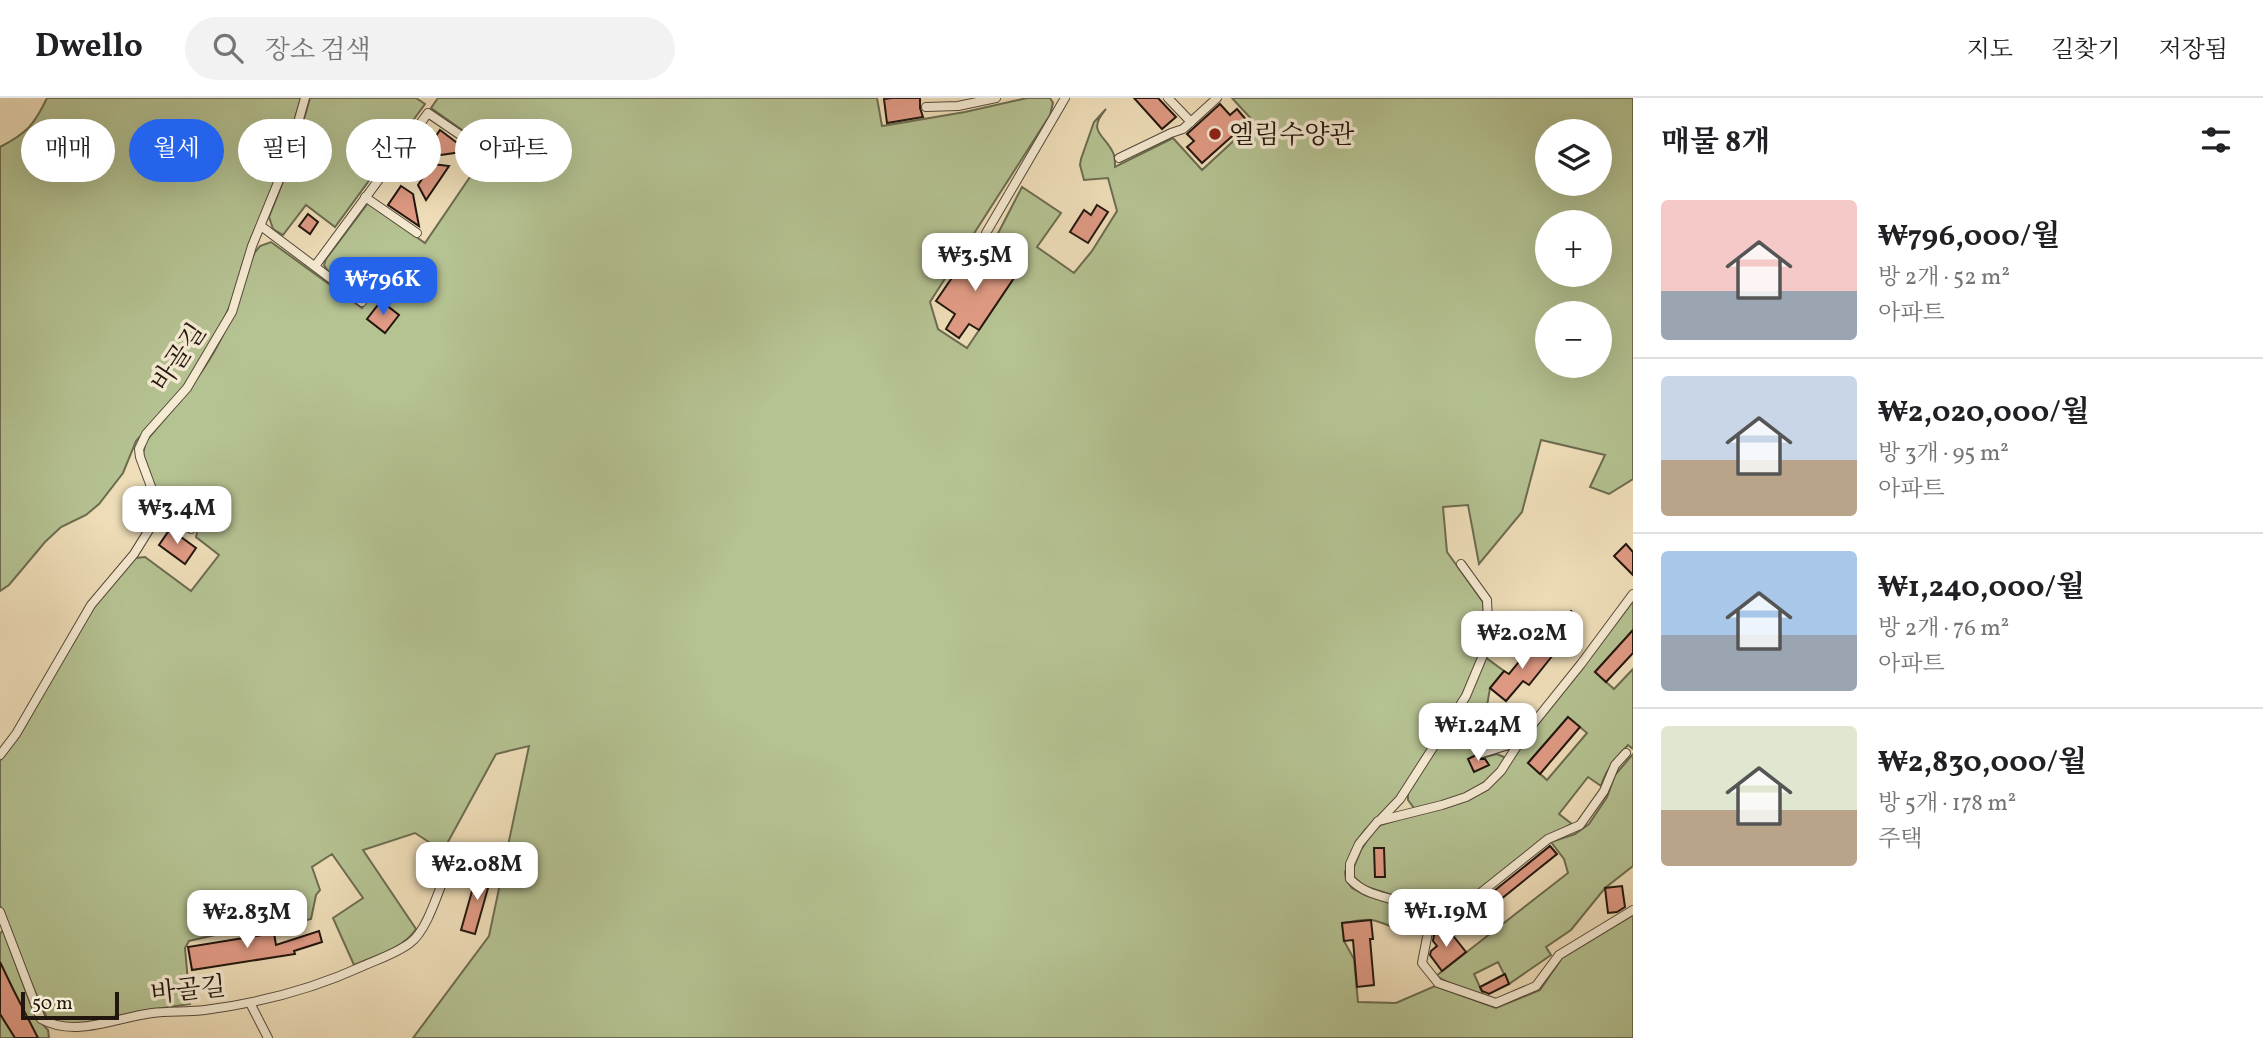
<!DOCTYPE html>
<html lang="ko">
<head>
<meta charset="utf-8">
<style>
	:root { --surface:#fff; --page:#f2f2f2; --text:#202124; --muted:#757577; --line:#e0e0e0; --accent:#2563eb }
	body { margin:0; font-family:Vollkorn,"Noto Serif KR",serif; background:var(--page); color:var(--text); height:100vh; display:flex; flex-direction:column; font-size:26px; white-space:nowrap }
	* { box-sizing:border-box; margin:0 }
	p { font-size:23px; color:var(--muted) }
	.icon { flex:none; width:38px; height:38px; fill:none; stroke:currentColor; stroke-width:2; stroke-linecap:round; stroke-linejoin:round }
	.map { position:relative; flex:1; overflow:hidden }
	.drawer { display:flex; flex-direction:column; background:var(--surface); width:630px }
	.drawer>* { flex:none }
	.hud { position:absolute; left:21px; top:21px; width:665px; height:63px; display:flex; gap:14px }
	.controls { position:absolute; left:1535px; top:21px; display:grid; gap:14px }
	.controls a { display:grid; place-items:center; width:77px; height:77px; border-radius:50%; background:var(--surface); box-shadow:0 7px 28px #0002; font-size:35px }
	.scale { position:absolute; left:21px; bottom:18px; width:98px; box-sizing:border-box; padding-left:7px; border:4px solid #22170e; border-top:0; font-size:19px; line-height:24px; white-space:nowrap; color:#22170e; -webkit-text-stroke:5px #f5ead2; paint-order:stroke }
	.price { position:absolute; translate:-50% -60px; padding:0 16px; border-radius:14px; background:#fff; color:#222; font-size:23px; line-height:46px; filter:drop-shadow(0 2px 4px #0008) }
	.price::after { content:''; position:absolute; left:50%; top:42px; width:21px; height:16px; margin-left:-10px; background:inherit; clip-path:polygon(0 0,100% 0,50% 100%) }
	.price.active { background:var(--accent); color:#fff }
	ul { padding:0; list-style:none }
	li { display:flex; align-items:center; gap:21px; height:175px; padding:0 28px }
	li+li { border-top:2px solid var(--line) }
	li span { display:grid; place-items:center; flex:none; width:196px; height:140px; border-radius:7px; color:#555 }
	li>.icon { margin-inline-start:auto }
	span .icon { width:84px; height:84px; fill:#fffc; stroke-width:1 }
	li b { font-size:30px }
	h2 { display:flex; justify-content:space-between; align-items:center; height:84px; padding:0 28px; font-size:30px }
	.pill { padding:0 24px; border-radius:32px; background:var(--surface); box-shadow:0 7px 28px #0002; font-size:24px; line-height:63px }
	.pill.active { background:var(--accent); color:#fff }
	header { display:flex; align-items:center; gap:42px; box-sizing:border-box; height:98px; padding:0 35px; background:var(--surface); border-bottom:2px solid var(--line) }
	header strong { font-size:33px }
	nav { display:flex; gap:38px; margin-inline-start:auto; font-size:24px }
	.search { width:490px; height:63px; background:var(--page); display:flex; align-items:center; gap:18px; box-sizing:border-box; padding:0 24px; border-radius:38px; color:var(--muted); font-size:26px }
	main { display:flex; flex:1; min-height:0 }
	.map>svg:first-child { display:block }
</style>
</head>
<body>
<header>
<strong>Dwello</strong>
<div class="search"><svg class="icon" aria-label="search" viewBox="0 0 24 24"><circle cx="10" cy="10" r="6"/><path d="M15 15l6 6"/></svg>장소 검색</div>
<nav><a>지도</a><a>길찾기</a><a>저장됨</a></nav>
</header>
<main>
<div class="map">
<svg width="1633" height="940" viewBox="0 0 1633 940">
	<rect width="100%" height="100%" fill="#efdeb9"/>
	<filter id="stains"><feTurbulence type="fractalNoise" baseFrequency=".00286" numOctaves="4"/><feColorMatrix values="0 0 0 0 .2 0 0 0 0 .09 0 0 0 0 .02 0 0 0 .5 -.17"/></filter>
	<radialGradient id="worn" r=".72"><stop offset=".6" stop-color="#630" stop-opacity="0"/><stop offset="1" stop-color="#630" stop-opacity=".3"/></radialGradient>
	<g fill="#b5c292" stroke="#6c6c50" stroke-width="2" fill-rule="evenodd">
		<path d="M47 0H301L280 70 232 203 220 230 185 287 136 343 123 375 99 406 86 417 61 429 45 444 9 487 0 493V49C27 35 34 27 47 0Z"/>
		<polygon points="310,0 416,0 425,6 335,129 306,107 283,137 273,131 269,119 294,56"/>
		<path d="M438 0H877L882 28 965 14 1027 0H1050L1053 5 1050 17 930 204 938 231 967 250 1022 168 992 147 1022 89 1061 115 1037 149 1074 175 1092 153 1117 113 1108 80 1084 82 1080 67 1081 61 1094 24 1106 11C1085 35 1107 37 1114 57 1115 61 1115 65 1115 69L1173 40 1202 72 1254 24 1232 0H1633V381L1609 396 1590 389 1605 357 1541 342 1522 414 1479 466 1468 407 1443 409 1447 454 1483 504 1486 543 1463 597 1398 700 1365 732 1356 744 1345 774 1346 782 1352 790 1365 797 1407 810 1416 817 1420 826C1404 841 1389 824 1371 822 1363 821 1351 824 1342 825L1344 843 1354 861 1358 904 1396 905 1435 888 1496 910 1540 892 1562 860 1633 817V940H413L489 838 529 648 496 656 443 753 415 735 363 752 416 831C403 851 375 858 354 867L333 820 363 800 332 756 312 769 320 792 316 797 311 821 281 829 272 824 189 843 185 850 190 906 137 914 69 929 47 920 23 867 0 807V663L18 640 90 515 110 487 135 460 145 459 191 493 219 457 196 439 198 430 161 408 143 356 146 343C177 307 209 271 228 226 238 203 244 177 255 154L260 148 271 144 362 210 368 201 327 172 324 167 326 161 368 105 425 145 489 51 431 10ZM1547 33H1600V86H1547ZM1547 124H1600V177H1547ZM1547 215H1600V268H1547Z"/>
		<path d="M1633 503V532L1595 574 1614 591 1633 571V651L1628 647C1616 660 1606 671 1601 688L1588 679 1559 716 1572 726 1545 739 1449 816 1442 818H1434L1414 804 1364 788 1353 778V771L1361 752 1374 732 1381 727 1475 698 1526 639ZM1568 619 1587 635 1547 682 1528 665Z"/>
		<path d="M1485 559 1504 573 1490 590 1485 620 1469 625 1481 660 1497 656 1504 659 1505 663C1486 693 1452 701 1420 711L1414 710 1408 702V694Z"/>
		<polygon points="1633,656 1633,768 1605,790 1571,832 1546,849 1551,857 1509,886 1498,864 1474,876 1484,898 1447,884 1436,878 1568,775 1564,761 1551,744 1575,736 1589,726 1607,699 1615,677"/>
		<polygon points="3,832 35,918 48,932 49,940 0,940 0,836"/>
	</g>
	<g fill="#e19b85" stroke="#22170e" stroke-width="2">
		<polygon points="892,0 920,0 920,10 923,19 887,25 884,1"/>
		<polygon points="1134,0 1158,0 1176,19 1162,31"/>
		<polygon points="1220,6 1230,17 1237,11 1248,24 1202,65 1187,49 1194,43 1187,36"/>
		<polygon points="440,32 468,53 434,58 426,53"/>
		<polygon points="432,66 449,68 426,102 418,87"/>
		<polygon points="401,88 413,96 419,128 388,107"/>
		<polygon points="1097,107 1108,114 1088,145 1070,134 1084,112 1091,117"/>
		<polygon points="308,116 318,124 310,136 299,128"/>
		<polygon points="967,158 995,178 1008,158 1022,168 979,232 969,226 959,240 946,231 955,216 936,203"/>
		<polygon points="381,203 399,217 385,235 367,221"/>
		<polygon points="170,431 196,450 185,466 159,447"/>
		<polygon points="1626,446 1633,454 1633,477 1614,458"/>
		<polygon points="1571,513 1579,520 1563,537 1555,529"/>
		<polygon points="1633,532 1633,555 1606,584 1595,574"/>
		<polygon points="1536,543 1553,557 1529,587 1523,583 1506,603 1490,590 1504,573 1509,576"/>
		<polygon points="1568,619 1580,629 1540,676 1528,665"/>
		<polygon points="1485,620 1492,645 1478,650 1471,625"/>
		<polygon points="1476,657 1480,661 1485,661 1489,667 1474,674 1468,661"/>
		<polygon points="1550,748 1557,756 1485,814 1479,805"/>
		<polygon points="1374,750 1384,750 1385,779 1375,779"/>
		<polygon points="478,772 492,776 475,836 461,832"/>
		<polygon points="1622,788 1625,809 1617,814 1608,815 1605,790"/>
		<polygon points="1371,822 1373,841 1370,841 1374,887 1357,889 1353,842 1344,843 1342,825"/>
		<polygon points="1447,830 1466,854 1442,873 1430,857 1431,853 1437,848 1433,843 1434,837"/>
		<polygon points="319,833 322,844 294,853 295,856 192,872 188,849 274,835 276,847"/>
		<polygon points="0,864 13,891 38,940 15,940 0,916"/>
		<polygon points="1505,876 1509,886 1489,896 1482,893 1480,889"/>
	</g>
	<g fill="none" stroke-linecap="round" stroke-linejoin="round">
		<g stroke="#554939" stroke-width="10">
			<g id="lane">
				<polyline points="1168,0 1191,24"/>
				<polyline points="926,9 958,8 996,0"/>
				<polyline points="1119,60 1171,35 1183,31 1217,0"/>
				<polyline points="365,99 417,135"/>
				<polyline points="261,128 362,204"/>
				<polyline points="986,135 1065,0"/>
				<polyline points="315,168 428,15 475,47"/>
				<polyline points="155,408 191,431"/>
				<polyline points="1482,655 1519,644"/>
				<polyline points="1626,655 1615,667 1604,693 1580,727 1548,741 1444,824 1429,829 1422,865 1438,885 1496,905 1536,888 1559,857 1633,812"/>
				<polyline points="0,657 16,636 91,507 134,456 152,427 155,416 153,394 140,359 139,351 146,336 187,290 232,214 252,148 288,60 305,0"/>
				<polyline points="1381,721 1400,701 1466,598 1489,543 1487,502 1461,466"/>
				<path d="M0 814 41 921C75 940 115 920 152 915 169 913 187 914 205 912 259 905 313 891 363 868 379 861 397 855 410 845 428 832 439 790 448 770"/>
				<path d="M1429 829C1409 792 1376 808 1350 781V766L1359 746 1378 723 1442 707 1466 699 1486 688 1501 673 1524 637 1581 566 1633 496"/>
				<polyline points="250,905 268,940"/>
			</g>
		</g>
		<use href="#lane" stroke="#f5ead2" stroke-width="8"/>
	</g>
	<circle fill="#8f2418" stroke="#f5ead2" stroke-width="2.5" cx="1215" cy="36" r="7"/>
	<g text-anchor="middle" stroke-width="7" stroke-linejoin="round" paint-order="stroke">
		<g font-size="26" fill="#22170e" stroke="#f5ead2" text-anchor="start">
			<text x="1229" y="45">엘림수양관</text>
		</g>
		<g font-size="26" fill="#22170e" stroke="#f5ead2">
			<text transform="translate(178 259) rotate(-56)" y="9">바골길</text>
			<text transform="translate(188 891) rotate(-6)" y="9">바골길</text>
		</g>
	</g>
	<rect width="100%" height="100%" filter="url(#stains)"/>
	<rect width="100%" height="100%" fill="url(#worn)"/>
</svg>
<div class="controls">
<a><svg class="icon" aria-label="layers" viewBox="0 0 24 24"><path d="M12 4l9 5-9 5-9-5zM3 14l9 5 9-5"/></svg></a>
<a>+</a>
<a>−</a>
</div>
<div class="scale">50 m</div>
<b class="price" style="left:975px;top:195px">₩3.5M</b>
<b class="price active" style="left:383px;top:219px">₩796K</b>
<b class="price" style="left:177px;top:448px">₩3.4M</b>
<b class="price" style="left:1522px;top:573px">₩2.02M</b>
<b class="price" style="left:1478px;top:665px">₩1.24M</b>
<b class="price" style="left:477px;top:804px">₩2.08M</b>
<b class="price" style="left:1446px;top:851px">₩1.19M</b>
<b class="price" style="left:247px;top:852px">₩2.83M</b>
<div class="hud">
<a class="pill">매매</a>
<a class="pill active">월세</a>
<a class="pill">필터</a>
<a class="pill">신규</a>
<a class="pill">아파트</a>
</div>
</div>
<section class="drawer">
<h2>매물 8개<svg class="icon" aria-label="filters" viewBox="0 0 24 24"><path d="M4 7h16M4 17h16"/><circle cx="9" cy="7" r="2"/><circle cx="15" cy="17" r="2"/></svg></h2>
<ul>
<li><span style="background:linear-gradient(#f6c9c9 65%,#9aa5b1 0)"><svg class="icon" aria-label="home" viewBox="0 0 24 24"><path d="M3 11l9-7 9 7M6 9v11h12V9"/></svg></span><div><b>₩796,000/월</b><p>방 2개 · 52 m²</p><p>아파트</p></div></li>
<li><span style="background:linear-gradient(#c9d6e8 60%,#b9a48a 0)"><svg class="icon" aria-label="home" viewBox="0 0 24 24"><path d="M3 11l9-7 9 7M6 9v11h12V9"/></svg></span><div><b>₩2,020,000/월</b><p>방 3개 · 95 m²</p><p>아파트</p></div></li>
<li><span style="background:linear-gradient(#a9c7e8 60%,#9aa5b1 0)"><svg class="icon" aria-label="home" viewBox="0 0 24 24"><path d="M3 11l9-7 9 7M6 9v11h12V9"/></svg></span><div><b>₩1,240,000/월</b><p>방 2개 · 76 m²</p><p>아파트</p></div></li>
<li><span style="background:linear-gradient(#dfe7d0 60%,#b9a48a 0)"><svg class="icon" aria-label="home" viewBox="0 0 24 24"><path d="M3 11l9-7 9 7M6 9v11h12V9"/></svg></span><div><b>₩2,830,000/월</b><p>방 5개 · 178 m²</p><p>주택</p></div></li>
</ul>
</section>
</main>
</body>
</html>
